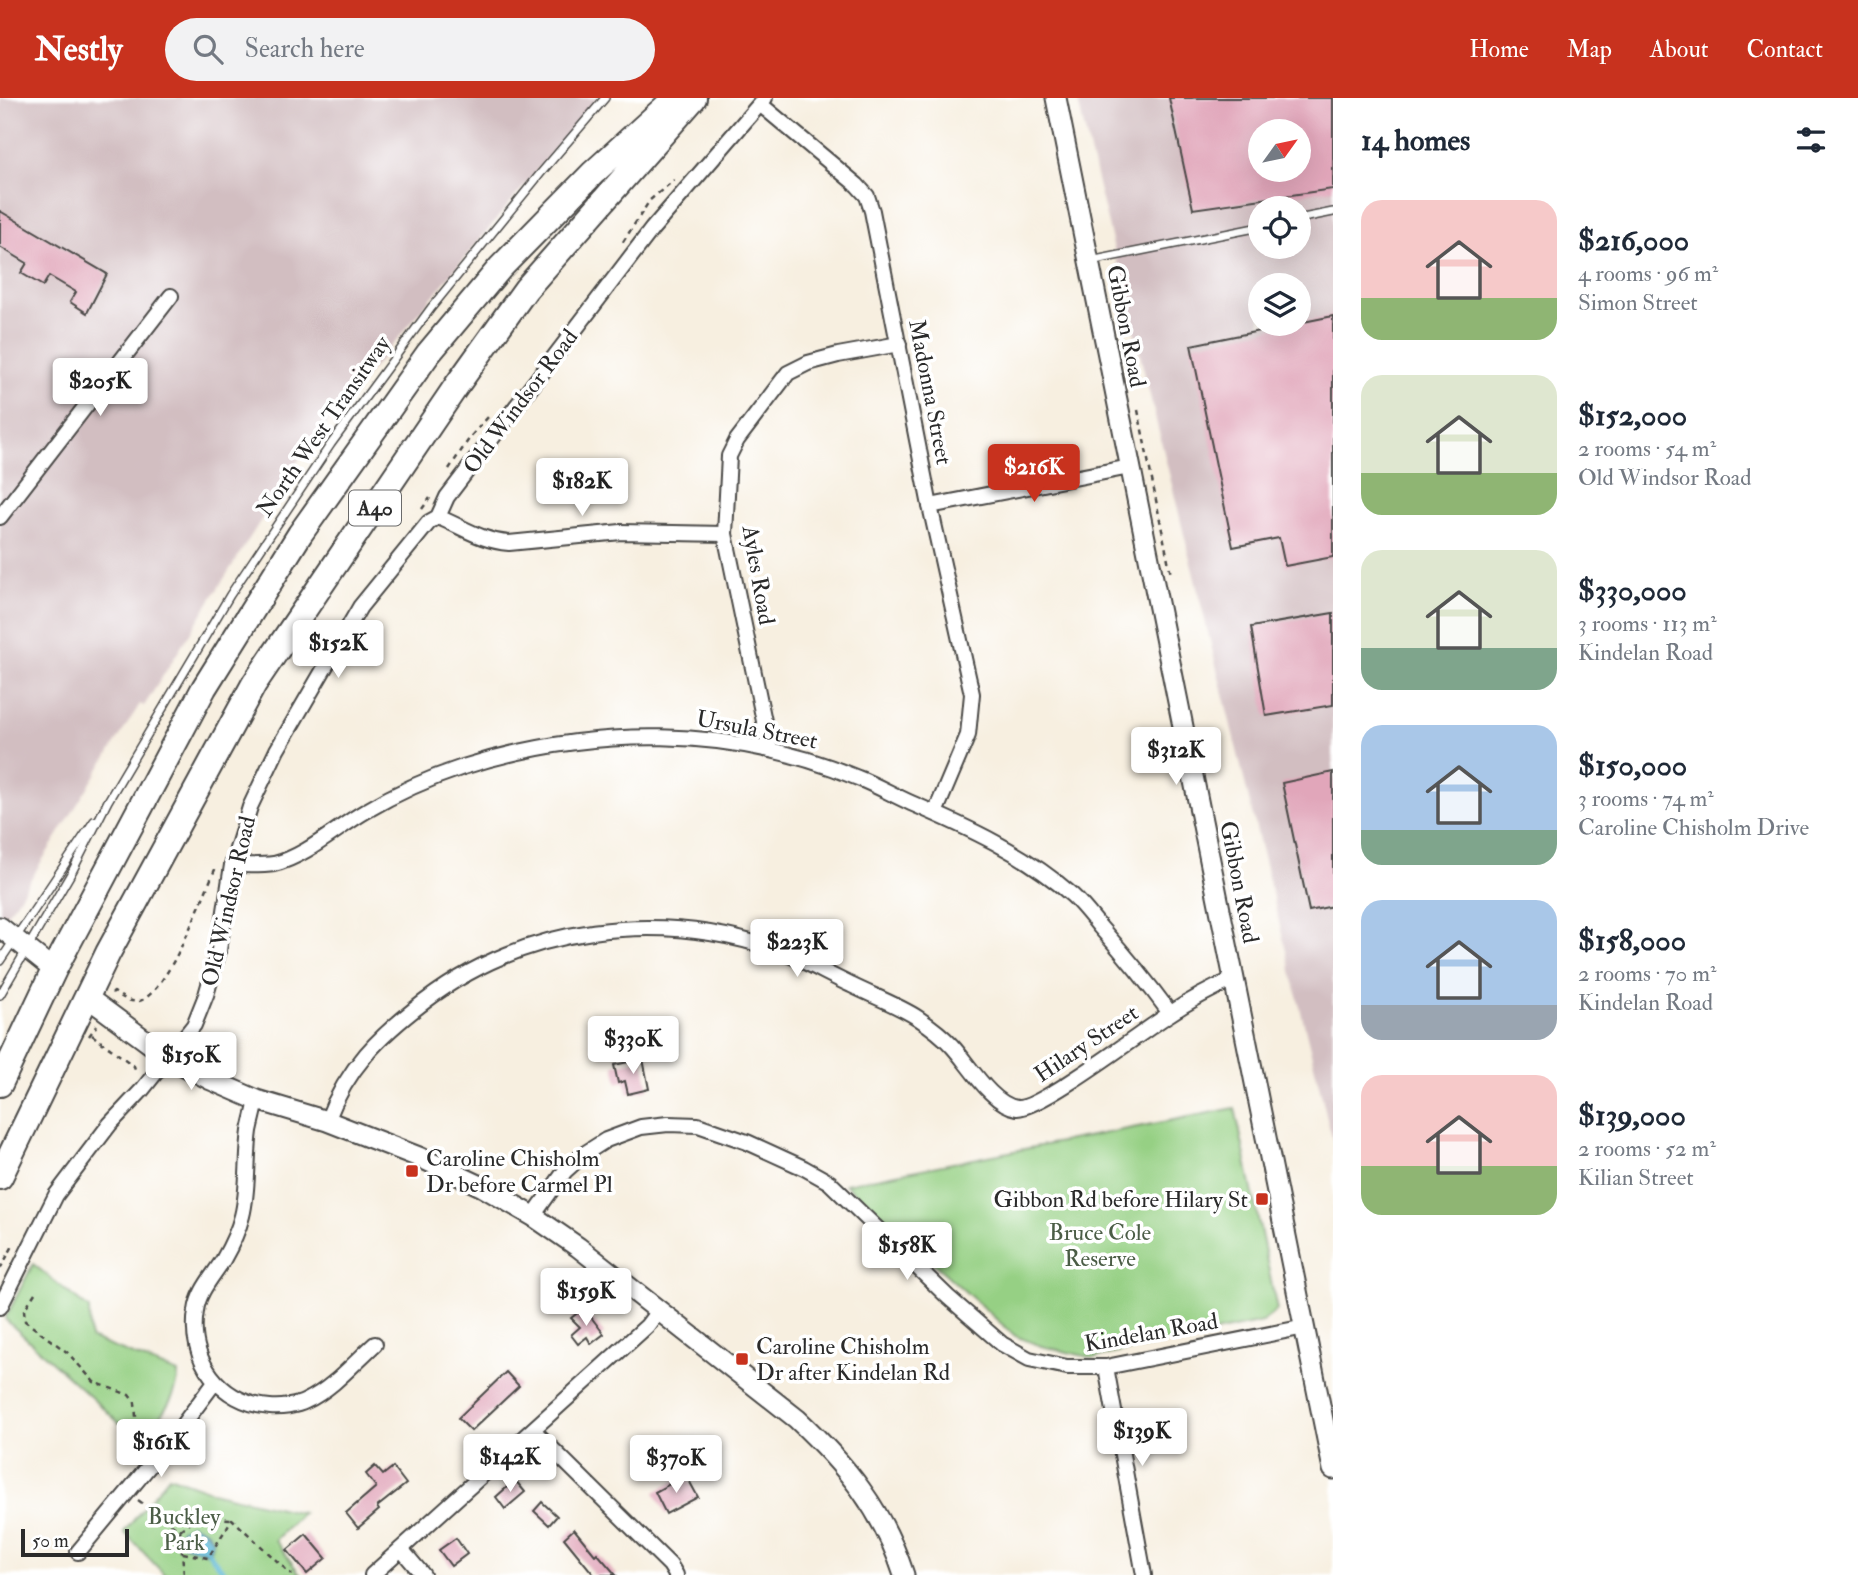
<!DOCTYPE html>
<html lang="en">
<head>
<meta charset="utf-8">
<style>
	:root { --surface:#fff; --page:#f2f2f3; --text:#1f2937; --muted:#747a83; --accent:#c8321e }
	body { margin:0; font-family:"IM FELL Double Pica",serif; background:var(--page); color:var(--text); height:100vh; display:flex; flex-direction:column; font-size:26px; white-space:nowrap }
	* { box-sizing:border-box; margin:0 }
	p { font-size:23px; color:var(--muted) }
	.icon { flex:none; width:38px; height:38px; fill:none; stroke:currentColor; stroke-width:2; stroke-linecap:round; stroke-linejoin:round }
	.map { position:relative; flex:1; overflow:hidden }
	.side { display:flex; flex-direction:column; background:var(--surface); width:525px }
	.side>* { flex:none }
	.needle { width:46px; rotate:57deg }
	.buttons { position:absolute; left:1248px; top:21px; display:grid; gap:14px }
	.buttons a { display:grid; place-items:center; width:63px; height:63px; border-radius:50%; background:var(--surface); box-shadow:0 7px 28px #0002; font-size:35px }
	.scale { position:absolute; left:21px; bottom:18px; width:108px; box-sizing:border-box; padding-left:7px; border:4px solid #2b2b2b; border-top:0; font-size:19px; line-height:24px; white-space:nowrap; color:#2b2b2b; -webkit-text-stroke:5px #fff; paint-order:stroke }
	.price { position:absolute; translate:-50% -60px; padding:0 16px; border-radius:7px; background:#fff; color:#222; font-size:23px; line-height:46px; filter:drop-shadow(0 2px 4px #0008) }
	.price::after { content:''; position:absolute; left:50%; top:42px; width:21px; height:16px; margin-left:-10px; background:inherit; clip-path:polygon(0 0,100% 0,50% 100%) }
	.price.on { background:var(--accent); color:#fff }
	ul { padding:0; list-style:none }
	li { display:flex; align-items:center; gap:21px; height:175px; padding:0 28px }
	li span { display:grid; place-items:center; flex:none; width:196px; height:140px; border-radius:21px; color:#555 }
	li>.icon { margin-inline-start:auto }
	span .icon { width:84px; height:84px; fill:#fffc; stroke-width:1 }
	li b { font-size:30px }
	h2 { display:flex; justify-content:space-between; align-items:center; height:84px; padding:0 28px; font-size:30px }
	header { display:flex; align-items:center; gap:42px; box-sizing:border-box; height:98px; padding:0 35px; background:var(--accent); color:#fff }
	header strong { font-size:33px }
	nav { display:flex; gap:38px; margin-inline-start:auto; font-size:24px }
	.search { width:490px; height:63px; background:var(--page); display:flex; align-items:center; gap:18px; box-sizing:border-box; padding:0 24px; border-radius:38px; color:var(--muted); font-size:26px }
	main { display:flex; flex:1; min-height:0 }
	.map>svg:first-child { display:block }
</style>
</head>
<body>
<header>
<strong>Nestly</strong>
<div class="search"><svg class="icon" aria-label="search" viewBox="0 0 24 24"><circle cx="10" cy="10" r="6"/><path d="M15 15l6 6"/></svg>Search here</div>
<nav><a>Home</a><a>Map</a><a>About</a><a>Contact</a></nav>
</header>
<main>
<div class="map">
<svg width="1333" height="1477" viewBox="0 0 1333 1477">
	<rect width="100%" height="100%" fill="#fff"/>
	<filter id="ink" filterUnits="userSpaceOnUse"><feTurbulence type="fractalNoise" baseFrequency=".0143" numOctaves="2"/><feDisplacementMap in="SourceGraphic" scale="14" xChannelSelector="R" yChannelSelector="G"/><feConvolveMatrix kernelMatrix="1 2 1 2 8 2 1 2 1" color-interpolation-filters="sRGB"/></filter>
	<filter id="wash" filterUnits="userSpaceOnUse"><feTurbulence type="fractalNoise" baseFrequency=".00686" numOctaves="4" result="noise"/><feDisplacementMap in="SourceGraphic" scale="28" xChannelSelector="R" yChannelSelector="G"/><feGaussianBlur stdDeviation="1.57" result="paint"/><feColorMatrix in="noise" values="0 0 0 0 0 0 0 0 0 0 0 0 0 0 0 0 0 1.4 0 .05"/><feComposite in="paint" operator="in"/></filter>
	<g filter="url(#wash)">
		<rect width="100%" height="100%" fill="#f7efe0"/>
		<g fill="#d2bec1" fill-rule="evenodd">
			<polygon points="0,0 597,0 303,355 144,608 140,606 15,806 0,823"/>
			<path d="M1077 0H1333V1044ZM1260 33H1298V72H1260ZM1260 110H1298V149H1260ZM1260 187H1298V226H1260Z"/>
		</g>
		<g fill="#96d084" stroke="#607e58" stroke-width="2">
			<polygon points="1235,1010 1277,1212 1262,1224 1093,1260 1041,1248 1015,1238 845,1086"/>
			<path d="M33 1166 89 1211 90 1240 178 1275C179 1302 155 1323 139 1343L5 1221Z"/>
			<polygon points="169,1378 216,1395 302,1415 275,1442 301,1477 165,1477 124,1434"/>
		</g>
		<polygon fill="#56b5d5" stroke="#407080" stroke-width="2" points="191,1426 206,1433 213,1442 209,1455 182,1446 180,1432"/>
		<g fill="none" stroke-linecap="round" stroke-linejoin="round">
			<polyline stroke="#56b5d5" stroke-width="4.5" points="209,1455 227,1477"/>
		</g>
		<g id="blocks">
			<g fill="#e1a6ba" fill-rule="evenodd">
				<path d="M1169 0H1333V91L1193 111ZM1260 33H1298V72H1260Z"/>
				<polygon points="0,113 107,176 87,215 70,204 76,194 49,178 43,188 21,175 27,165 0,149"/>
				<polygon points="1333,218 1333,459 1285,468 1279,440 1233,449 1191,247"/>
				<polygon points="1333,515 1333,607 1266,618 1251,529"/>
				<polygon points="1333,674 1333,808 1309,813 1282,685"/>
				<polygon points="643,961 649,991 628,996 625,983 618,985 614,967"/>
				<polygon points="584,1210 604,1236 591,1246 587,1239 578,1246 571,1237 580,1229 571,1220"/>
				<polygon points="506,1274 519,1288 471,1333 458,1320"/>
				<polygon points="375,1368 383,1377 393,1369 406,1386 377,1409 379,1412 358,1430 346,1415 376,1389 366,1376"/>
				<polygon points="686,1377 698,1399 666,1416 655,1394"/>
				<polygon points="515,1382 525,1394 505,1411 496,1399"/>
				<polygon points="542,1404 557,1418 549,1427 534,1413"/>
				<polygon points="574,1431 595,1457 597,1455 616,1477 594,1477 564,1440"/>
				<polygon points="306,1436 326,1460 307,1476 287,1452"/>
				<polygon points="456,1440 467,1456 451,1468 439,1452"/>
			</g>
		</g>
	</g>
	<g filter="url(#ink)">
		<use href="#blocks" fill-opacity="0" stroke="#4a4846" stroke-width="2"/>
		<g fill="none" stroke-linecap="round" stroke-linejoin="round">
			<g stroke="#4a4846" stroke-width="10">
				<g id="lane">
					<polyline points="1298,121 1333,114"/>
					<polyline points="1090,163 1260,129"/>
					<polyline points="0,863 94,723"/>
					<polyline points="0,897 73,772 108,703 230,497 331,346 431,210 540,76 605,0"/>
				</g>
			</g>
			<g stroke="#4a4846" stroke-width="18">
				<g id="street">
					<polyline points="760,6 857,87 867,98 872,113 930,408 972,596 968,637 935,715"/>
					<polyline points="930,408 1130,369"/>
					<polyline points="0,419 171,198"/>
					<path d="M438 419C463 429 481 443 509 445L621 434 725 436"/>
					<polyline points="770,652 725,436 729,358 737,342 788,275 808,265 838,257 899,246"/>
					<path d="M232 767C245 767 261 768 274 766 305 759 338 729 366 713 396 695 430 680 463 669 592 628 732 627 858 680 876 687 893 697 911 705 967 729 1026 756 1072 797 1082 806 1091 818 1100 829 1125 857 1148 885 1170 915"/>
					<path d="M257 1002C255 1013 252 1023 250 1033 246 1061 249 1091 242 1118 238 1134 231 1148 223 1162 213 1178 198 1194 196 1213 188 1262 220 1305 270 1309 281 1310 296 1308 306 1303 332 1291 354 1265 375 1246"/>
					<path d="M327 1023C347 970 379 938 424 904 524 827 659 811 777 852 802 861 827 876 851 887 873 898 898 907 918 920 930 928 943 938 952 948 968 965 992 1007 1017 1010 1039 1012 1143 933 1168 917 1189 903 1211 891 1234 881"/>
					<polyline points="533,1118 565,1073 584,1056 606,1042 641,1029 668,1026 698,1027 747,1044 804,1070 829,1084 948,1199 1002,1246 1029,1261 1067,1269 1106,1269 1305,1229"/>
					<polyline points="0,1209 56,1097 110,1026 142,992 194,927 206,897 219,852 232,767 250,709 277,652 360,509 429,424 438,419 447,399 652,131 765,0"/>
					<polyline points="1106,1269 1144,1477"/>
					<polyline points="533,1332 670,1467 676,1477"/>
					<polyline points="401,1451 423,1477"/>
					<polyline points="78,1454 179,1332 214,1285"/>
					<polyline points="372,1477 647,1228 659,1212"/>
				</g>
			</g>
			<g stroke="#4a4846" stroke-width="23">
				<g id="secondary">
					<polyline points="1056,0 1333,1371"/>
					<polyline points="0,829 54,872"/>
					<path d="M87 899 168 959 211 982 257 1002 327 1023 419 1059 483 1089 533 1118 578 1149 797 1321C846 1367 883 1412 904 1477"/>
				</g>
			</g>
			<g stroke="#4a4846" stroke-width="28">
				<g id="highway">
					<polyline points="0,986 54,872 204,590 300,436 428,256 500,170 593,75 670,5"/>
					<polyline points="0,1079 108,855 254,586 457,287 526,191 694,0"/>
				</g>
			</g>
			<g stroke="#4a4846" stroke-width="2.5" stroke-dasharray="5 5" stroke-linecap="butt">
				<polyline points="623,144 650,102 674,82"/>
				<polyline points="1138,312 1171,477"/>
				<polyline points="449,371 471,338 489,318"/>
				<polyline points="422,411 430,400"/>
				<path d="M112 896 114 894C122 899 129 905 139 903 168 896 204 795 217 767"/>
				<polyline points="92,937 134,968 136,974"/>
				<polyline points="89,938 97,927"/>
				<polyline points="0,1171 14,1146"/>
				<polyline points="35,1195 24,1212 25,1223 68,1255 94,1284 129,1297 135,1305 137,1333 145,1342"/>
				<polyline points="138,1402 180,1432 184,1477"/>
				<polyline points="180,1432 196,1419 231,1421"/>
				<polyline points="183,1455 208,1460 232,1421 292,1477"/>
			</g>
			<use href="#lane" stroke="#fff" stroke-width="7"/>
			<use href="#street" stroke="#fff" stroke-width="14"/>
			<use href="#secondary" stroke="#fff" stroke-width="19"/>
			<use href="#highway" stroke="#fff" stroke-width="24"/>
		</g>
	</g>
	<g fill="#c8321e" stroke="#fff" stroke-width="2.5">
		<rect x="405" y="1066" width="14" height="14" rx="3.5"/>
		<rect x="1255" y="1094" width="14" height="14" rx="3.5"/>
		<rect x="735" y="1254" width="14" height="14" rx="3.5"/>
	</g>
	<g text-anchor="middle" stroke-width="7" stroke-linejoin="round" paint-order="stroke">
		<rect fill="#fff" stroke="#6b6b6b" stroke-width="2" x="349" y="392.5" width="52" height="35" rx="5"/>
		<g font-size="21" font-weight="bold" fill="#2b2b2b">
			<text x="375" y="417">A40</text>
		</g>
		<g font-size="23" fill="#2b2b2b" stroke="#fff">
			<text transform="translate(1127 228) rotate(79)" y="8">Gibbon Road</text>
			<text transform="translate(931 294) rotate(79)" y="8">Madonna Street</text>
			<text transform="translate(520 303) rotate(-53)" y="8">Old Windsor Road</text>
			<text transform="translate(323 328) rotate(-55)" y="8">North West Transitway</text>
			<text transform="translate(759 477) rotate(80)" y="8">Ayles Road</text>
			<text transform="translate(757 631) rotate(11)" y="8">Ursula Street</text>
			<text transform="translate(1240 784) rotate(79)" y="8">Gibbon Road</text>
			<text transform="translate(228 803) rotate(-77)" y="8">Old Windsor Road</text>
			<text transform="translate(1086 945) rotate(-34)" y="8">Hilary Street</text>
			<text transform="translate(1151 1234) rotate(-10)" y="8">Kindelan Road</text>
		</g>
		<g font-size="23" fill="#2b2b2b" stroke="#fff" text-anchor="start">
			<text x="426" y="1068">Caroline Chisholm<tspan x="426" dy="26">Dr before Carmel Pl</tspan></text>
			<text x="1248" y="1109" text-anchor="end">Gibbon Rd before Hilary St</text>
			<text x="756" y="1256">Caroline Chisholm<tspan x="756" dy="26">Dr after Kindelan Rd</tspan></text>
		</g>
		<g font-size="23" fill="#4b5d46" stroke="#fff">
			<text x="1100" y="1142">Bruce Cole<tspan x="1100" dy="26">Reserve</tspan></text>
			<text x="184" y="1426">Buckley<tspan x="184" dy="26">Park</tspan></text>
		</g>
	</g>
</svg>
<div class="buttons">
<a><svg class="needle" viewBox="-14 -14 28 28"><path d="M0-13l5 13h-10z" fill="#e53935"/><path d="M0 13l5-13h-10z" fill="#747a83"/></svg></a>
<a><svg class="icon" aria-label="locate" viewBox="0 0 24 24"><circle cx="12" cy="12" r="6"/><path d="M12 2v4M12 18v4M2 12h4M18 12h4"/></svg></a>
<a><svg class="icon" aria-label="layers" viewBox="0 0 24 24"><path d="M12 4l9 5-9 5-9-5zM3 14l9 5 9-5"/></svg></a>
</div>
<div class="scale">50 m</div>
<b class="price" style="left:100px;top:320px">$205K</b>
<b class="price on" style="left:1034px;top:406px">$216K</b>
<b class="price" style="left:582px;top:420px">$182K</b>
<b class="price" style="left:338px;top:582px">$152K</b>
<b class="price" style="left:1176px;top:689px">$312K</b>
<b class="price" style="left:797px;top:881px">$223K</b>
<b class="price" style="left:633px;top:978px">$330K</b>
<b class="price" style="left:191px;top:994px">$150K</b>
<b class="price" style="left:907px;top:1184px">$158K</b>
<b class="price" style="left:586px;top:1230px">$159K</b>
<b class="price" style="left:1142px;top:1370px">$139K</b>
<b class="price" style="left:161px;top:1381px">$161K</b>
<b class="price" style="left:510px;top:1396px">$142K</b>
<b class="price" style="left:676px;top:1397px">$370K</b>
</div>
<section class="side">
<h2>14 homes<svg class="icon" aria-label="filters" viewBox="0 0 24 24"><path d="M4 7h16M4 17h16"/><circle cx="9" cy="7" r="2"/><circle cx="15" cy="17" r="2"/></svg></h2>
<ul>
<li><span style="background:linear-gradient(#f6c9c9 70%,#8fb573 0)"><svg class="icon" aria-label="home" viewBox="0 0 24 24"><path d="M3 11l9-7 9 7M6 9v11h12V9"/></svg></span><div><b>$216,000</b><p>4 rooms · 96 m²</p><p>Simon Street</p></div></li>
<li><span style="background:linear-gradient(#dfe7d0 70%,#8fb573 0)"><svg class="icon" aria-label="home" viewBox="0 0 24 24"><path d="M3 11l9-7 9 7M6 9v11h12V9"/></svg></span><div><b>$152,000</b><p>2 rooms · 54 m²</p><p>Old Windsor Road</p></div></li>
<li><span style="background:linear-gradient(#dfe7d0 70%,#7fa58c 0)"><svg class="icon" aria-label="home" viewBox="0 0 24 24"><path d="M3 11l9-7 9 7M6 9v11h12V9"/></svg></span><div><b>$330,000</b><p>3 rooms · 113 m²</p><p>Kindelan Road</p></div></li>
<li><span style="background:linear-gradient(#a9c7e8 75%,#7fa58c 0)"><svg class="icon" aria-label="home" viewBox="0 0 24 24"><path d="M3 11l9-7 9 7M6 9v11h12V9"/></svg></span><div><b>$150,000</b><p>3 rooms · 74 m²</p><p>Caroline Chisholm Drive</p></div></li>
<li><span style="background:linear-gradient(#a9c7e8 75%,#9aa5b1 0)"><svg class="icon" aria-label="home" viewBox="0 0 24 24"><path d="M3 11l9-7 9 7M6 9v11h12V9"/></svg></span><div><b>$158,000</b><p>2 rooms · 70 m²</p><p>Kindelan Road</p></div></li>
<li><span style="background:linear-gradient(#f6c9c9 65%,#8fb573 0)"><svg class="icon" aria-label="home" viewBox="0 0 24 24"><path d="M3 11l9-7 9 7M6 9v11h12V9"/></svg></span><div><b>$139,000</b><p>2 rooms · 52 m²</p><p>Kilian Street</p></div></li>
</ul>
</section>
</main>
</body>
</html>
